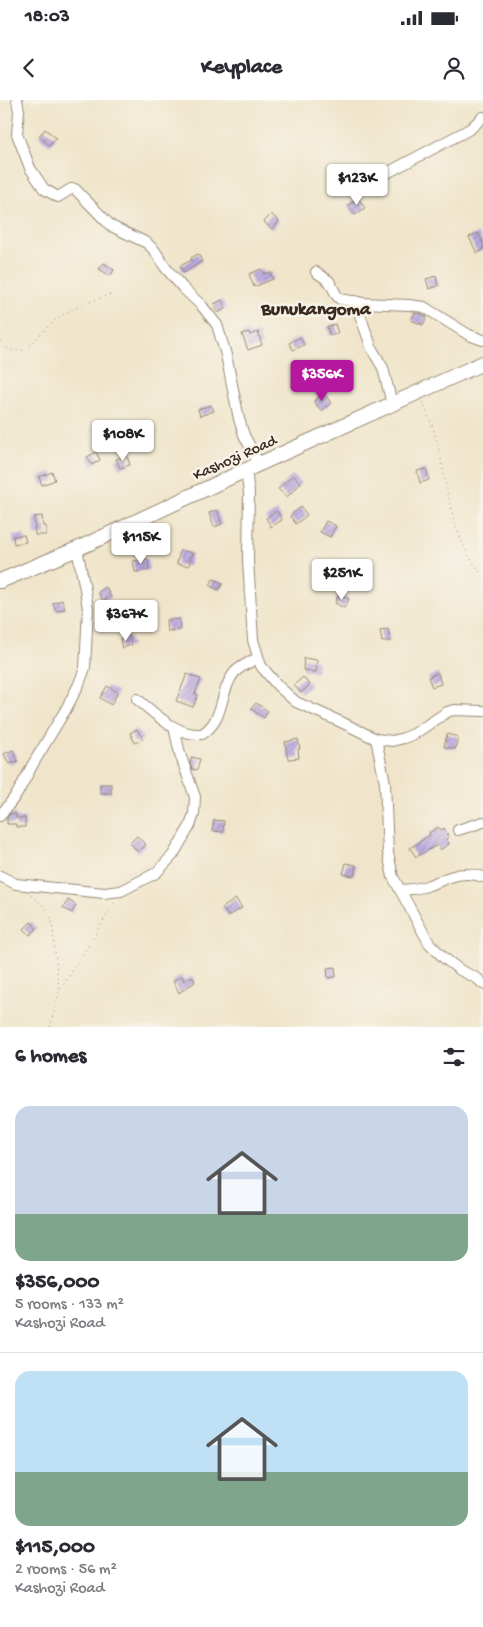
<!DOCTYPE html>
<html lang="en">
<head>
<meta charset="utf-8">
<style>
	:root { --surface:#fff; --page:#f2f2f3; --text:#2b2b33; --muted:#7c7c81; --line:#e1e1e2; --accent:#b5179e }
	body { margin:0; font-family:"Gochi Hand",sans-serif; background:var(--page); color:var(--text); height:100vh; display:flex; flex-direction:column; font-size:19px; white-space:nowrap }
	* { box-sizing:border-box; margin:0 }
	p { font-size:16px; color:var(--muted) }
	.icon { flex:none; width:28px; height:28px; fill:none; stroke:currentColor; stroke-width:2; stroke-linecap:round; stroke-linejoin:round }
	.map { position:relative; height:927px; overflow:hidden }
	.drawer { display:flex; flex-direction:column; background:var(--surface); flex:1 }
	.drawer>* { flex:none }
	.price { position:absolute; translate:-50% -42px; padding:0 11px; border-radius:5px; background:#fff; color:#222; font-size:16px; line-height:32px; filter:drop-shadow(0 1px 2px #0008) }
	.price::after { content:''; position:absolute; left:50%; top:30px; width:15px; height:11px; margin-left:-8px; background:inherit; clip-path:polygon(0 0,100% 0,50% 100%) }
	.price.on { background:var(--accent); color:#fff }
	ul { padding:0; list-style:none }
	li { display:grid; align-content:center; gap:10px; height:265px; padding:0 15px }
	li+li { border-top:1px solid var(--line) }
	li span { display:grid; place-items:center; height:155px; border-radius:15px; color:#555 }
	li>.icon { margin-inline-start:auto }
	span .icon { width:90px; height:90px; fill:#fffc; stroke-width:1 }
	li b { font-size:21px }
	h2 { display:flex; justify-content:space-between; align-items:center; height:60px; padding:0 15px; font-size:21px }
	.status { display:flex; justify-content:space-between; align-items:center; height:35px; padding:0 25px; background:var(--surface); direction:ltr }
	.status svg { height:14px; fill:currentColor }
	header { display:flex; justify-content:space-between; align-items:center; height:65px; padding:0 15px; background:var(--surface); font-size:22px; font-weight:700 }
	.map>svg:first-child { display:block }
</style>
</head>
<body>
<div class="status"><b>18:03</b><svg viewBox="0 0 49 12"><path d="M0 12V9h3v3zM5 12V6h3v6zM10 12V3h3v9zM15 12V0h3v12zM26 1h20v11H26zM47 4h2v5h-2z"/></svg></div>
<header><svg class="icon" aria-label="back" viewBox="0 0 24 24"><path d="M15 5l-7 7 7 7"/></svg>Keyplace<svg class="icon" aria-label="person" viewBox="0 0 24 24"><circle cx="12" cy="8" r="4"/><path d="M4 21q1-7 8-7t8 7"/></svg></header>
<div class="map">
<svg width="483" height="927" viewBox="0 0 483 927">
	<defs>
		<pattern id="building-hatch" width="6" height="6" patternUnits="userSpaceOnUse" patternTransform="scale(1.25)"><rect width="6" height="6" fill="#bcace1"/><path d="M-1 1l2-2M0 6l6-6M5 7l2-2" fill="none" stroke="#9a8cb6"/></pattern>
	</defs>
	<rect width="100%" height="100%" fill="#f7f3e8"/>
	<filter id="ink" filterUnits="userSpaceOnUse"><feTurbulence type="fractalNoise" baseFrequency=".02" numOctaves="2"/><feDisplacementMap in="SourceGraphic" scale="10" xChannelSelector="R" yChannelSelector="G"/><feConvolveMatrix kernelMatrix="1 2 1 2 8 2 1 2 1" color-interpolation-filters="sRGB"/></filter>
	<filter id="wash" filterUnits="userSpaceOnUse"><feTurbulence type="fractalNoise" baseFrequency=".0096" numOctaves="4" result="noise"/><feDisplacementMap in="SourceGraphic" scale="20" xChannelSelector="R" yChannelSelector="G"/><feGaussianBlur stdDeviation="1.12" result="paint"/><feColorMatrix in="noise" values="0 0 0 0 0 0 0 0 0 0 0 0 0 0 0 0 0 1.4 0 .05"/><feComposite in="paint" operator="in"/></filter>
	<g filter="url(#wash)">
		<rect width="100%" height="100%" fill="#f0e5ca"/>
		<g id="blocks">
			<g fill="url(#building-hatch)">
				<polygon points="45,29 56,38 50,46 39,36"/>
				<polygon points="358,98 365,108 355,115 348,105"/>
				<polygon points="271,114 279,121 272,129 264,122"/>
				<polygon points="478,133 483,143 483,150 477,153 469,137"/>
				<polygon points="198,154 202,161 184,173 180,166 192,160 191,158"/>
				<polygon points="104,163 114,170 110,176 99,169"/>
				<polygon points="261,169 264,174 270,172 273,179 254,187 249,174"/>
				<polygon points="436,176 438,186 429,189 426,179"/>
				<polygon points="222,200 226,208 218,213 214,204"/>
				<polygon points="415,213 422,214 427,217 423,225 411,220"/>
				<polygon points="335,224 338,233 330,236 327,227"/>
				<polygon points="249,232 250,235 258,232 262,245 248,250 242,234"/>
				<polygon points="300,237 304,245 293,250 289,243"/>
				<polygon points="324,293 331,303 321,311 314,301"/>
				<polygon points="211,305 214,311 200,316 198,309"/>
				<polygon points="106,331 119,333 118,342 105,341"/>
				<polygon points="96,352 100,360 92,365 87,357"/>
				<polygon points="127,356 130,365 120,368 116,359"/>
				<polygon points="426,369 429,380 420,383 417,371"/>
				<polygon points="52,372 55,380 42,385 39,377"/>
				<polygon points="293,375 301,383 287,397 278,389"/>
				<polygon points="301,407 307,415 296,424 290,416"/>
				<polygon points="217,410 222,424 214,427 209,413"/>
				<polygon points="277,411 282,420 271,427 266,418"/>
				<polygon points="42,416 43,426 46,426 46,435 35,435 34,417"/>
				<polygon points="326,421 336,426 330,437 320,432"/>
				<polygon points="24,435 26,442 14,444 13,436"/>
				<polygon points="180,450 192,453 189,466 177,464"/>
				<polygon points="148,459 149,470 135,472 133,461"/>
				<polygon points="325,463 336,464 335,468 344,468 344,474 334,475 334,477 323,476"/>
				<polygon points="213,479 223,483 219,490 210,486"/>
				<polygon points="106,487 111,497 103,501 98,492"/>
				<polygon points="339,494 349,499 344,508 335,503"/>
				<polygon points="62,500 65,509 56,511 53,503"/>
				<polygon points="179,519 180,530 167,531 166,520"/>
				<polygon points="388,529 390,541 382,542 380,530"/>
				<polygon points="129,536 132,545 122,548 120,539"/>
				<polygon points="304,558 317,560 316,572 303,570"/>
				<polygon points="438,573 441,584 432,587 428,577"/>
				<polygon points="187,574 201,579 195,594 198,595 193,607 176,601"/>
				<polygon points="303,577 310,585 301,593 294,585"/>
				<polygon points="107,586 118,592 111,605 100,598"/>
				<polygon points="256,603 268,611 264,618 251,609"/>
				<polygon points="137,629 143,639 135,643 130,633"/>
				<polygon points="447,634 458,637 455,649 444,647"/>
				<polygon points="298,639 300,649 298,649 299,658 288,659 285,642"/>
				<polygon points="13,650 18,661 9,664 4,654"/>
				<polygon points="192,657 200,659 197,670 192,669 190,663"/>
				<rect x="100" y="684" width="11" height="9"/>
				<polygon points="10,714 16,714 16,718 25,718 25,727 16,727 16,724 7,724 7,718"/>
				<polygon points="214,720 224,721 223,732 212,731"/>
				<polygon points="438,727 441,730 444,728 449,737 446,739 449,744 440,750 437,745 416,757 410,748 430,735 429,733"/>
				<polygon points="137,736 146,745 138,752 130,743"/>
				<polygon points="346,763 356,765 354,776 343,774"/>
				<polygon points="236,799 242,808 228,816 222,808"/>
				<polygon points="68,800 76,805 72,813 63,808"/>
				<polygon points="31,822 37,829 30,835 24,829"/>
				<polygon points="335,867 336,877 328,878 327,868"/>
				<polygon points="182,876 184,881 192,876 195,882 179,893 173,881"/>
			</g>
		</g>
	</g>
	<g filter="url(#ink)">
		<use href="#blocks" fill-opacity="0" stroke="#968874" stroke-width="1"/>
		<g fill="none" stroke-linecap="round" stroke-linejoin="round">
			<g stroke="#968874" stroke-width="12">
				<g id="street">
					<polyline points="17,0 19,11 17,34 30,68 44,89 58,97 71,89 75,89 111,126 147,143 155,151 165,167 183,188 202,206 217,225 226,255 239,319 244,335 259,364"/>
					<polyline points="387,73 470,29 483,17"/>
					<polyline points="316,172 329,181 337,196 340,199 363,203 409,205 424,207 469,235 483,240"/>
					<polyline points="355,201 372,249 383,268 392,304"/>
					<polyline points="246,370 249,393 248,460 253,540 261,566 278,586 296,602 341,622 376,639 392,641 404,638 414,634 447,612 454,610 483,611"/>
					<path d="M137 599C156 614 176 636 202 634 225 620 219 592 234 573 240 566 250 562 258 558"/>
					<polyline points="376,639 385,683 388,753 393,777 429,843 444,858 460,870 478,879 483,884"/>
					<polyline points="0,716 17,694 33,664 66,609 79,584 85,568 88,509 85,489 77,449"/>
					<polyline points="458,730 483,722"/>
					<polyline points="0,776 16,784 104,793 121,791 156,773 173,755 190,726 194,714 195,697 180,654 174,627"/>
					<path d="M401 790C410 789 421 789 429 785 448 778 463 769 483 777"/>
				</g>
			</g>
			<g stroke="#968874" stroke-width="16">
				<polyline id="secondary" points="0,481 77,449 246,370 483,263"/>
			</g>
			<g stroke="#968874" stroke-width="1" stroke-dasharray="1 4" stroke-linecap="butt">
				<path d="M0 241C8 251 13 251 25 250 36 240 45 228 57 219 73 207 93 201 111 194"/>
				<path d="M423 302C427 314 433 326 436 338 448 384 450 439 483 475"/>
				<path d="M31 795C41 803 48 809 52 822L59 890"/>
				<polyline points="50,927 59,892 115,802"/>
			</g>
			<use href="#street" stroke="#fff" stroke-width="10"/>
			<use href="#secondary" stroke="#fff" stroke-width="14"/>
		</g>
	</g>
	<g text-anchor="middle" stroke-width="5" stroke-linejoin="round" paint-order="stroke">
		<g font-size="16" fill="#3b2a1e" stroke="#f7f3e8">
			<text transform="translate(234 356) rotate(-24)" y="6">Kashozi Road</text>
		</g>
		<g font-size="19" font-weight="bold" fill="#3b2a1e" stroke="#f7f3e8">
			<text x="316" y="214">Bunukangoma</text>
		</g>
	</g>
</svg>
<b class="price" style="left:357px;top:106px">$123K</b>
<b class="price on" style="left:322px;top:302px">$356K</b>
<b class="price" style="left:123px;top:362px">$108K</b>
<b class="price" style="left:141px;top:465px">$115K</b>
<b class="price" style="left:342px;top:501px">$251K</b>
<b class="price" style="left:126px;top:542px">$367K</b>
</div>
<section class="drawer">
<h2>6 homes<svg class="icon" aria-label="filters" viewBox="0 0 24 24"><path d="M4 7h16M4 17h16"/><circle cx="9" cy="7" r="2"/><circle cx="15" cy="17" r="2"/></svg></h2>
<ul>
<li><span style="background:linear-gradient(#c9d6e8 70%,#7fa58c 0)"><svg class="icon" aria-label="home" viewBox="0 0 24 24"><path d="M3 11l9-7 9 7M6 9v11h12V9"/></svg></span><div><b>$356,000</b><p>5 rooms · 133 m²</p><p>Kashozi Road</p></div></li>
<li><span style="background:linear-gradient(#bfe0f5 65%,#7fa58c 0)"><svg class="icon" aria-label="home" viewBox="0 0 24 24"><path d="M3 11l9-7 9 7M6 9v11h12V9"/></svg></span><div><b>$115,000</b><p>2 rooms · 56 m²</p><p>Kashozi Road</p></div></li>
</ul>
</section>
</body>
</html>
